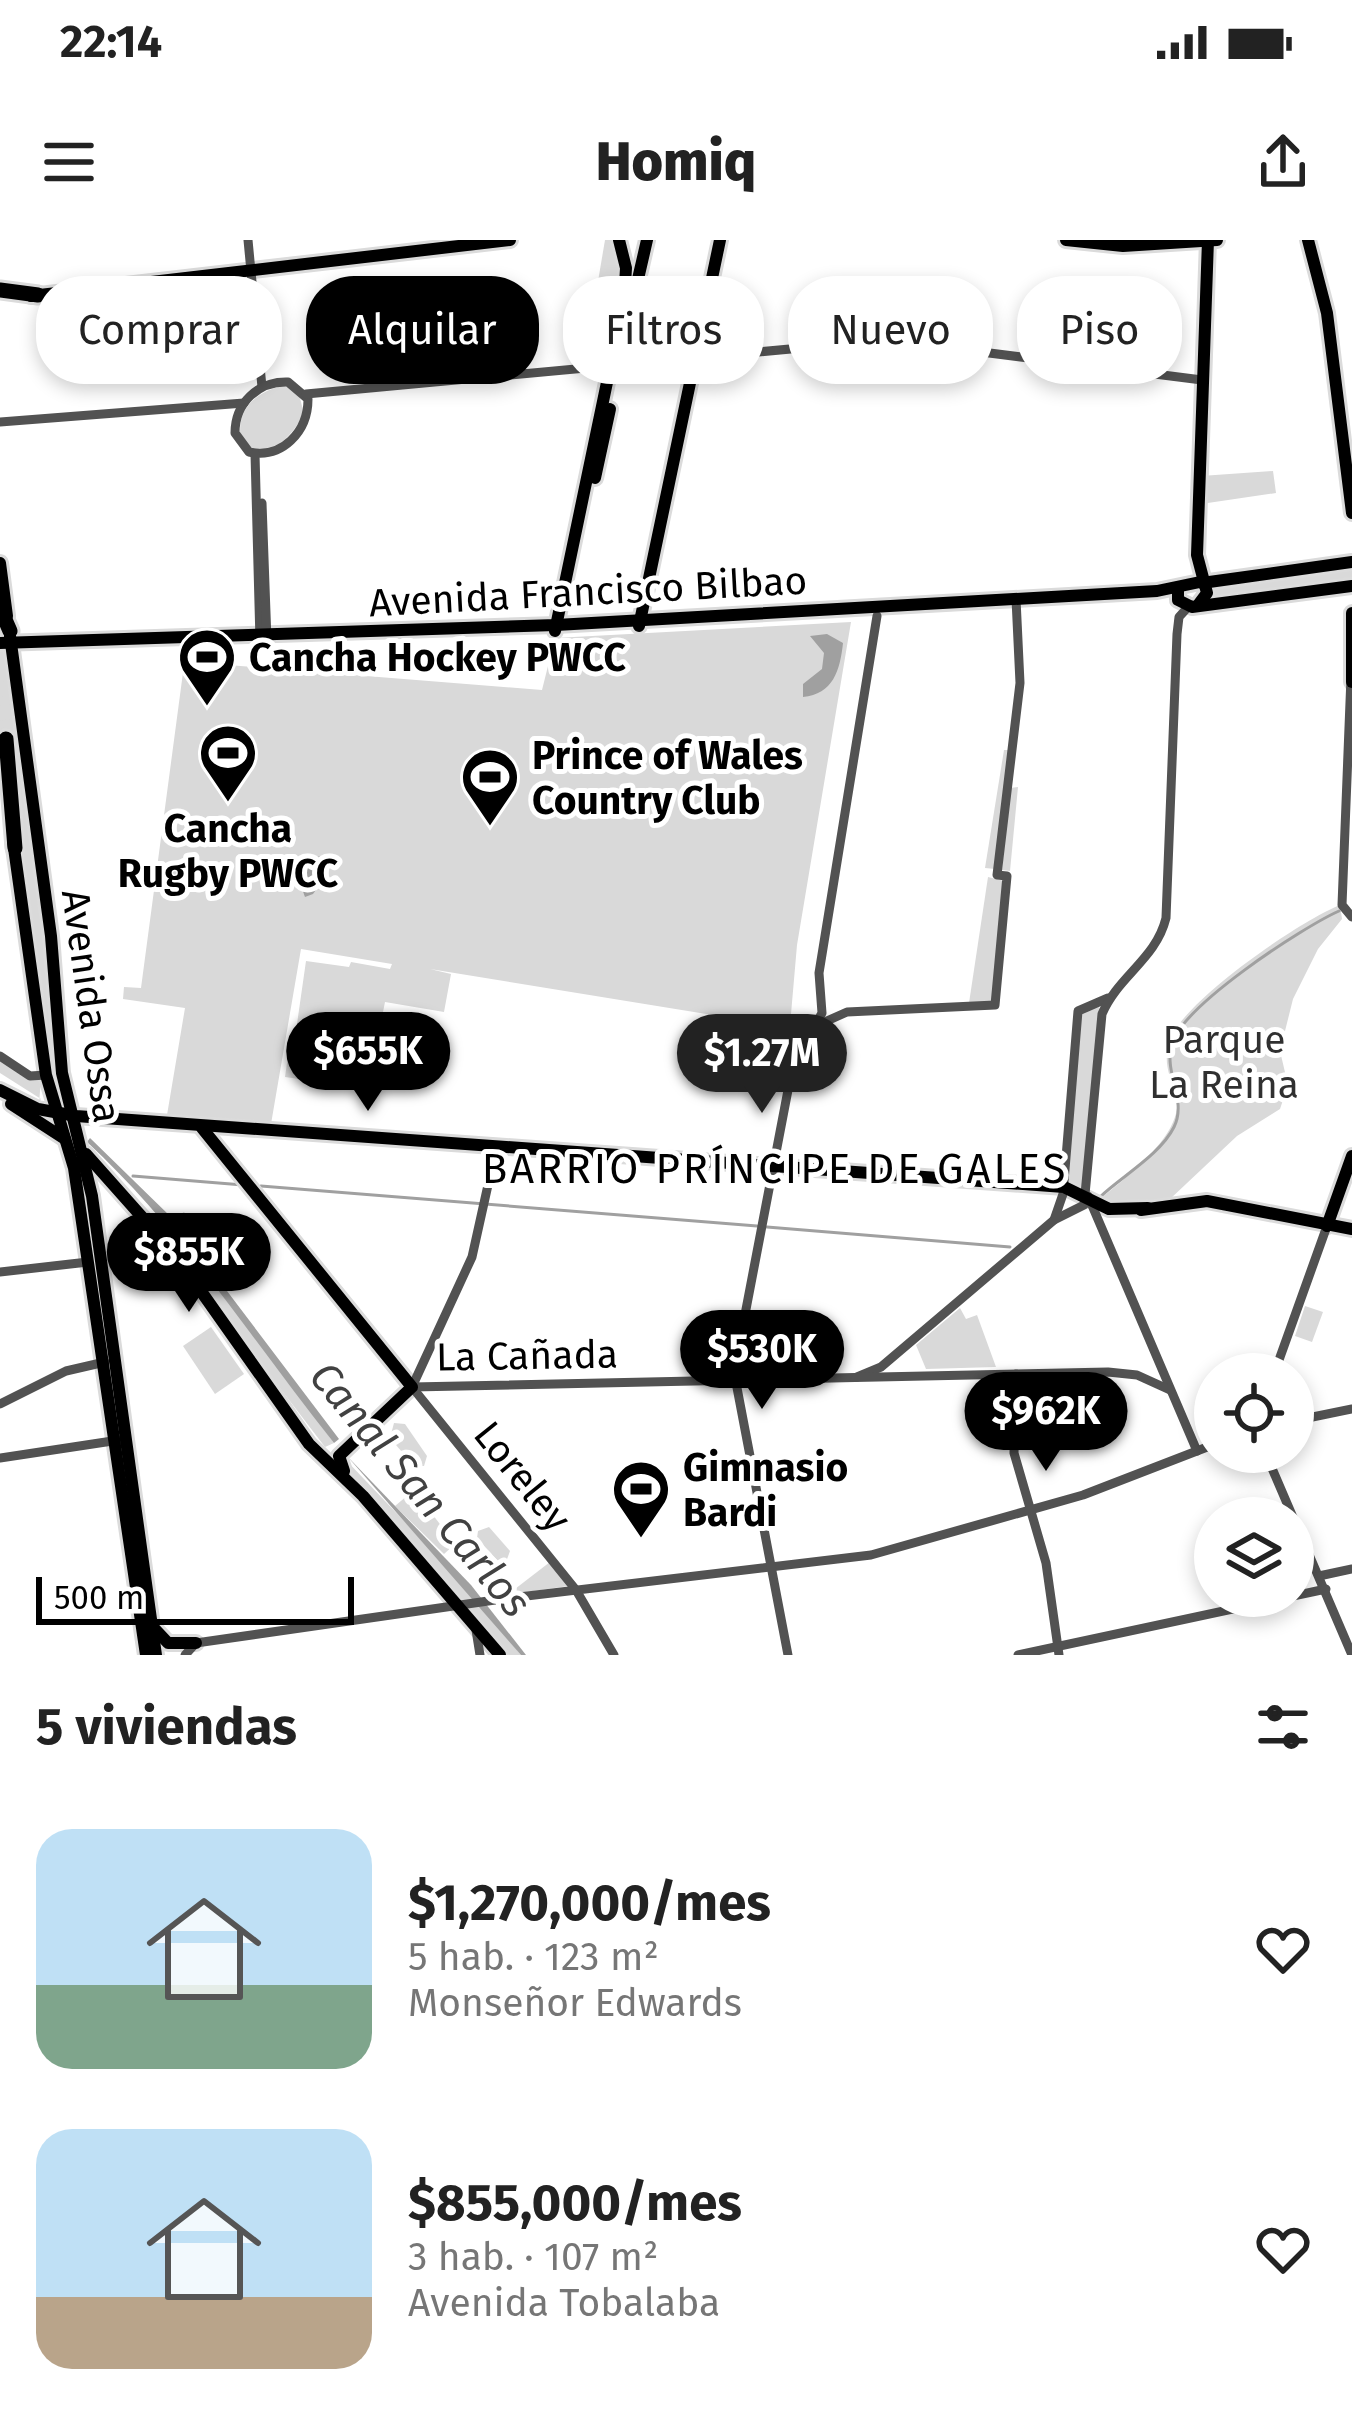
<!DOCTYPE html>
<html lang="es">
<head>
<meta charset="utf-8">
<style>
	:root { --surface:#fff; --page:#f6f6f6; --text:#222; --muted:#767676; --accent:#000 }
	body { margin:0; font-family:"Fira Sans",sans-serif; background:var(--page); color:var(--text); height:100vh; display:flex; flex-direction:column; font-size:45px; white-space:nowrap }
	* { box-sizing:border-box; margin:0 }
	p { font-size:39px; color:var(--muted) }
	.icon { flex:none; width:66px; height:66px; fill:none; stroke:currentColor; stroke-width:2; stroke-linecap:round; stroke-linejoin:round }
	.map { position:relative; height:1415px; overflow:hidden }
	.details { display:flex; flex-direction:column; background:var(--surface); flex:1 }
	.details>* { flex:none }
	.top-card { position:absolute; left:36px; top:36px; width:1281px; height:108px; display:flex; gap:24px }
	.controls { position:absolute; left:1194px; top:1113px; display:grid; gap:24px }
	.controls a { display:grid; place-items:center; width:120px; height:120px; border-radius:50%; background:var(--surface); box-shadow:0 6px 18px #0003; font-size:60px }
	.scale { position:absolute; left:36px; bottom:30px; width:318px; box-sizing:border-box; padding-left:12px; border:6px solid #000; border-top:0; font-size:33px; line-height:42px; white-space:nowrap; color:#000; -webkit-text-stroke:9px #fff; paint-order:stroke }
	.price { position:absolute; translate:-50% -102px; padding:0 27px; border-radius:42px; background:var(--accent); color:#fff; font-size:39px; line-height:78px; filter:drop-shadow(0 3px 6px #0008) }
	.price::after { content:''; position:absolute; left:50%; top:72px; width:36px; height:27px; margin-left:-18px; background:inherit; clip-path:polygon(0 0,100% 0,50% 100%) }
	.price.selected { background:#222; color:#fff }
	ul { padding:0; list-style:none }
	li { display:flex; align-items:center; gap:36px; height:300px; padding:0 36px }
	li span { display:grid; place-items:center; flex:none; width:336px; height:240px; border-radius:36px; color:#555 }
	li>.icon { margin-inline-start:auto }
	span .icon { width:144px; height:144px; fill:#fffc; stroke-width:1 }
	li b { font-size:51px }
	h2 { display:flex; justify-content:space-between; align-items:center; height:144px; padding:0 36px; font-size:51px }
	.tag { padding:0 42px; border-radius:48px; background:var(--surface); box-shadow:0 6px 18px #0003; font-size:42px; line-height:108px }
	.tag.selected { background:var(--accent); color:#fff }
	.status { display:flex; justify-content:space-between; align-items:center; height:84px; padding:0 60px; background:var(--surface); direction:ltr }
	.status svg { height:33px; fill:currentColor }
	header { display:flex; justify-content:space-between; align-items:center; height:156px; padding:0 36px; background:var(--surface); font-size:54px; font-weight:800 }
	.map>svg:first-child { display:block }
</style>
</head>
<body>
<div class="status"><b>22:14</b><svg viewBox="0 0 49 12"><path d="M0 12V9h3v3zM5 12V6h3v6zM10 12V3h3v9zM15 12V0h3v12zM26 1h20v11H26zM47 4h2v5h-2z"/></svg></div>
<header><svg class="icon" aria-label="menu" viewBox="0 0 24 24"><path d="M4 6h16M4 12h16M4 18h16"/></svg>Homiq<svg class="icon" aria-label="share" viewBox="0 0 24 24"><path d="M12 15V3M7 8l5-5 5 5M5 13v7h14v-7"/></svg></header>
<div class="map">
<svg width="1352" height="1415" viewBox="0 0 1352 1415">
	<rect width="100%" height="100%" fill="#fff"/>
	<g fill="#d9d9d9">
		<polygon points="605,0 616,0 622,18 620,67 595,59"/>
		<path d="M284 145 298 150 304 174C291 196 279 212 251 208L240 194C239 165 258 152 284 145Z"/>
		<polygon points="1273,231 1276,253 1201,264 1201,236"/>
		<polygon points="1352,326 1352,343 1211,360 1209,346"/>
		<polygon points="851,382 797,705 791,774 780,786 430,729 451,734 444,772 385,762 379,792 297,784 306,721 349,727 351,722 390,729 392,724 301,709 271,884 167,875 185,768 123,759 124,747 141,748 186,410 228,408 228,425 542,450 555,398"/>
		<polygon points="7,414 30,565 9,567 0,492 0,415"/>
		<polygon points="1004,510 1010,510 995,629 985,628"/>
		<polygon points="1018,547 1010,631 1002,630 1010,548"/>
		<polygon points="988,637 1004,641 994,761 969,763"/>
		<path d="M1340 665 1342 679 1318 709 1293 759 1280 811 1288 845 1280 869 1237 896 1169 960 1124 969 1096 962C1122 941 1187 893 1176 855 1170 836 1163 824 1169 802 1182 761 1300 681 1340 665Z"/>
		<polygon points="1099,767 1101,770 1086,956 1067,946 1081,770"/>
		<polygon points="291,795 355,805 349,846 285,837"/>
		<polygon points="0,818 41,839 39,864 0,846 0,841 37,863 41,859 0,833"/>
		<polygon points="184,972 197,989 193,993 198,990 225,1024 217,1030 175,978"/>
		<polygon points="205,1028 334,1203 325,1207 191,1032"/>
		<polygon points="1305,1066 1323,1072 1312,1102 1295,1096"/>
		<polygon points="960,1068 966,1079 977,1075 996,1127 926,1129 916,1105"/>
		<polygon points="211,1087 244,1134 215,1154 183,1106"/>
		<polygon points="394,1183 405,1184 427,1216 424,1226 414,1226 390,1198"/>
		<polygon points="344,1218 469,1349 521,1415 505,1415 341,1223"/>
		<polygon points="414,1250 455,1304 444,1314 395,1266"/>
		<polygon points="489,1287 510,1311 506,1322 498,1321 477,1298 478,1291"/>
		<polygon points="550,1322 569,1346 518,1353 515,1349"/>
	</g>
	<g fill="#a0a0a0">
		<path d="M827 394 843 403C840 431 833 454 803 457V444L822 429 824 413 810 396Z"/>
		<polygon points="326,615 328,633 313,654 305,657 297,635 317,617"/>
		<path d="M90 898 171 977 339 1199 334 1203C252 1100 184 992 87 902Z"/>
		<polygon points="347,1216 471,1345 526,1415 521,1415"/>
	</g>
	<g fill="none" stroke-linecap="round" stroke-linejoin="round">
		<g stroke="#a0a0a0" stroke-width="3">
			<polyline points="133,936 243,945"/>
			<polyline points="261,946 757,986"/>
			<path d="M1100 957C1122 936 1160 915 1174 887 1187 861 1165 835 1171 807 1178 768 1303 687 1339 671"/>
			<polyline points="767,987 1010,1007"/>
		</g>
		<g stroke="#d9d9d9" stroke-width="15" stroke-dasharray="15 8" stroke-linecap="butt">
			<polyline points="0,405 62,864 16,535"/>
			<polyline points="0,419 12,511"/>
		</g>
		<g stroke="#dbdbdb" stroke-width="18">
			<g id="major">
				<polyline points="1066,0 1123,6 1217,0"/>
				<polyline points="1308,0 1327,73 1352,273"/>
				<polyline points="31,56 510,0"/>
				<polyline points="626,91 647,0"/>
				<polyline points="595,238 610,169"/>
				<polyline points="0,323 7,376"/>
				<polyline points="1202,343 1352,322"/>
				<polyline points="1178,349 1178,360 1192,367 1352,346"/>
				<polyline points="1198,365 1207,353 1197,315 1208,0"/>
				<polyline points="1352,373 1352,442"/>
				<polyline points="639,386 720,0"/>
				<polyline points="555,391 624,61 626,28 619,0"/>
				<polyline points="10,396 51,696 62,833 92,956 156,1415"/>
				<polyline points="0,403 556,385 1157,351 1200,342"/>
				<polyline points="13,601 46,835 74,928 146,1415"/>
				<polyline points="0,850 38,869 76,876 1064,947 1109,969 1148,968"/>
				<polyline points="11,864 65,899"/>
				<polyline points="202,888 412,1147 339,1216 344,1231"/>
				<polyline points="86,914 174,1013 309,1204 363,1256 500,1415"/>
				<polyline points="1141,970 1207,961 1352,989"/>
				<polyline points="1327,986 1352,916"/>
				<polyline points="153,1387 168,1403 196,1403"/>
			</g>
		</g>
		<g stroke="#dbdbdb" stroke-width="21">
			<g id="highway">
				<polyline points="0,50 38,55"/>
				<polyline points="0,368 10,391"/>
				<polyline points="6,499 15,608"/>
			</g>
		</g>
		<g stroke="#525252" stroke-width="9">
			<polyline points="248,0 262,147"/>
			<path d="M288 142 308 159C308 192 282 219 249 212L235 193C235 163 258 141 288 142Z"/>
			<polyline points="306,154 887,100 1202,140"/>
			<polyline points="0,182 244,163"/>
			<polyline points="255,214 260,401"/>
			<polyline points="262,263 267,401"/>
			<polyline points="1351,437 1342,665 1352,677"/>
			<polyline points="818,785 847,772 995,765 1007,636 997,635 1020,443 1016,359"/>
			<polyline points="0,816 30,836 46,835"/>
			<polyline points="1088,956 1197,1211"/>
			<polyline points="1054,980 1063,954 1078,771 1108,758"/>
			<polyline points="0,1032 88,1022"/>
			<polyline points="1016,1134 1014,1213 1046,1323 1059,1415"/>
			<polyline points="1274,1134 1327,986"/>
			<path d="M857 1137 881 1127 1054 980 1084 965 1102 774C1118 736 1156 719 1166 678L1177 394 1179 377 1189 366"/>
			<polyline points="412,1147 1108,1132 1137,1135 1170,1150"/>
			<polyline points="412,1147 576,1350 614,1415"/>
			<polyline points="412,1147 472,1017 496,909"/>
			<polyline points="0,1164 66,1131 105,1122"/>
			<polyline points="1293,1181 1352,1169"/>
			<polyline points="1265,1212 1352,1415"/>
			<polyline points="0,1218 119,1200"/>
			<polyline points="1319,1336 1352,1329"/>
			<polyline points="476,1390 480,1415"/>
			<polyline points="185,1415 196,1403 502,1359 871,1315 1083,1255 1215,1204"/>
			<polyline points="788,1415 734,1132 793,824 822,773 819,733 877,376"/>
			<polyline points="1018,1415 1326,1349"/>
		</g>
		<use href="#major" stroke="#000" stroke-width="12"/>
		<use href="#highway" stroke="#000" stroke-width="15"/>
	</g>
	<defs>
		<g id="stadium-pin" transform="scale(3)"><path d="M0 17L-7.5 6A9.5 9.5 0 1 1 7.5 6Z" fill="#000" stroke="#fff"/><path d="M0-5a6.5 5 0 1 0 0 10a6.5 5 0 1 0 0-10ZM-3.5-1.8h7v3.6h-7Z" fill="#fff"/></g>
	</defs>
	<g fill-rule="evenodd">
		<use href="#stadium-pin" x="207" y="417"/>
		<use href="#stadium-pin" x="228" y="513"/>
		<use href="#stadium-pin" x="490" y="537"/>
		<use href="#stadium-pin" x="641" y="1249"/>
	</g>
	<g text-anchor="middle" stroke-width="10" stroke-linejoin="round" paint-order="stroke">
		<g font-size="39" fill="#000" stroke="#fff">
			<text transform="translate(588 351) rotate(-3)" y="14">Avenida Francisco Bilbao</text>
			<text transform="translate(92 766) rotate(82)" y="14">Avenida Ossa</text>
			<text transform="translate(527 1115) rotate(-1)" y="14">La Cañada</text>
			<text transform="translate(523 1236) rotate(51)" y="14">Loreley</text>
		</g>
		<g font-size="39" font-weight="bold" fill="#000" stroke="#fff" text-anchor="start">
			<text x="249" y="431">Cancha Hockey PWCC</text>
			<text x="532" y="529">Prince of Wales<tspan x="532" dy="45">Country Club</tspan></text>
			<text x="228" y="602" text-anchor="middle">Cancha<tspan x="228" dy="45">Rugby PWCC</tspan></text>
			<text x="683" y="1241">Gimnasio<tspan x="683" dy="45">Bardi</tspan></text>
		</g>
		<g font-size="39" fill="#303030" stroke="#fff">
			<text x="1224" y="813">Parque<tspan x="1224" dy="45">La Reina</tspan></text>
		</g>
		<g font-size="42" letter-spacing="3" fill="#000" stroke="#fff">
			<text x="775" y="943">BARRIO PRÍNCIPE DE GALES</text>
		</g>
		<g font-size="42" font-style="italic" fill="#414141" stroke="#fff">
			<text transform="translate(421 1249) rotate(50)" y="15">Canal San Carlos</text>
		</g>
	</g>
</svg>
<div class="controls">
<a><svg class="icon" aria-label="locate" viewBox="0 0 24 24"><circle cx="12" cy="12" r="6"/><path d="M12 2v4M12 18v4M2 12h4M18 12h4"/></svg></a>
<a><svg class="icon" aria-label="layers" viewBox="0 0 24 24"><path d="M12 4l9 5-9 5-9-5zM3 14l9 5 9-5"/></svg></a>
</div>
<div class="scale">500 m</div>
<b class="price" style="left:368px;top:874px">$655K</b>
<b class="price selected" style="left:762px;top:876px">$1.27M</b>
<b class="price" style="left:189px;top:1075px">$855K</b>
<b class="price" style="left:762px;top:1172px">$530K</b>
<b class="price" style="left:1046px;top:1234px">$962K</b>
<div class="top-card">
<a class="tag">Comprar</a>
<a class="tag selected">Alquilar</a>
<a class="tag">Filtros</a>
<a class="tag">Nuevo</a>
<a class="tag">Piso</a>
</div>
</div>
<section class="details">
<h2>5 viviendas<svg class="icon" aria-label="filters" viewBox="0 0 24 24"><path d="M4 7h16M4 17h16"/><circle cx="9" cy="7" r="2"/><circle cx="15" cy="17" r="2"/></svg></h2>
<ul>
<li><span style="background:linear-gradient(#bfe0f5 65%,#7fa58c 0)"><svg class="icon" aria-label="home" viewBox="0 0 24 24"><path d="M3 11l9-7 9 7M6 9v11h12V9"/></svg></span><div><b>$1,270,000/mes</b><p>5 hab. · 123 m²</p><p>Monseñor Edwards</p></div><svg class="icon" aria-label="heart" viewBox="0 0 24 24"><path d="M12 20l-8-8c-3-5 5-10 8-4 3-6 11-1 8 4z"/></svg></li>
<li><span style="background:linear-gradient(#bfe0f5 70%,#b9a48a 0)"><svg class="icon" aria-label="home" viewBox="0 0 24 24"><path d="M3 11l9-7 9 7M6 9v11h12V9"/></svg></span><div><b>$855,000/mes</b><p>3 hab. · 107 m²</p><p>Avenida Tobalaba</p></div><svg class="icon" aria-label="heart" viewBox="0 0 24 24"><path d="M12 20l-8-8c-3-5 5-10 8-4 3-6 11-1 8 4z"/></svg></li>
</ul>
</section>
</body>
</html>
